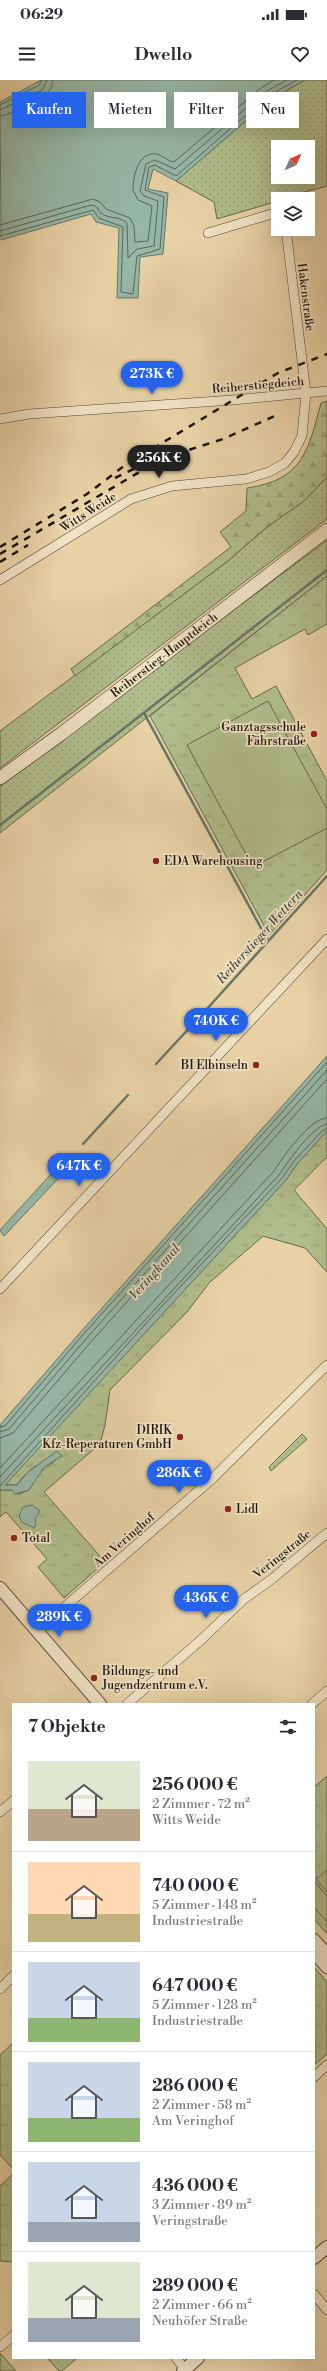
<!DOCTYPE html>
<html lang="de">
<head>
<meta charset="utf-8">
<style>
	:root { --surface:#fff; --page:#f7f7f7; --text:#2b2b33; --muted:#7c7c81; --line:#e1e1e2; --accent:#2563eb }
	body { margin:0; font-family:"Libre Bodoni",serif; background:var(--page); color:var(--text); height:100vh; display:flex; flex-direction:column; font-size:15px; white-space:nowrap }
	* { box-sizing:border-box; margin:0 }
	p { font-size:13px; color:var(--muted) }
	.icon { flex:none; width:22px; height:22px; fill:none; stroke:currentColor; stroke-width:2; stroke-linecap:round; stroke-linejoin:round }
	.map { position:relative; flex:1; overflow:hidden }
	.details { position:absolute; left:12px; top:1623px; width:303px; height:656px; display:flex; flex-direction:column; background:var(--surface); border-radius:0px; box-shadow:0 4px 16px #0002 }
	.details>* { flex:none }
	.guide { position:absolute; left:12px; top:12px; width:303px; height:36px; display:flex; gap:8px }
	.needle { width:26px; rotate:45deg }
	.fabs { position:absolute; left:271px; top:60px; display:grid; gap:8px }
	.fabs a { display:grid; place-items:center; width:44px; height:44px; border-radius:0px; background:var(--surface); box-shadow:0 4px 16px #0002; font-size:20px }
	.price { position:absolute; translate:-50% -34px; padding:0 9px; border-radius:14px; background:var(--accent); color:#fff; font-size:13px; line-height:26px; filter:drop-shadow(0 1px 2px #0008) }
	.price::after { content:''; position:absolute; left:50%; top:24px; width:12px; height:9px; margin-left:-6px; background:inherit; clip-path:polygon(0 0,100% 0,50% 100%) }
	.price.on { background:#222; color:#fff }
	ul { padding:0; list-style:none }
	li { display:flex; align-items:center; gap:12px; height:100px; padding:0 16px }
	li+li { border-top:1px solid var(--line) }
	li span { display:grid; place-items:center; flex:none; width:112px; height:80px; border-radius:0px; color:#555 }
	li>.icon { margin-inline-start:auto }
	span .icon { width:48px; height:48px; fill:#fffc; stroke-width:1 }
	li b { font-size:17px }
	h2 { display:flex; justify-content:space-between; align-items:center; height:48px; padding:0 16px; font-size:17px }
	.tag { padding:0 14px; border-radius:0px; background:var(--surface); box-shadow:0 4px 16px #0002; font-size:14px; line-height:36px }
	.tag.on { background:var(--accent); color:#fff }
	.status { display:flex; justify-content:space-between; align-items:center; height:28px; padding:0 20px; background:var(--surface); direction:ltr }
	.status svg { height:11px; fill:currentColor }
	header { display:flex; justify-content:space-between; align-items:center; height:52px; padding:0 16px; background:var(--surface); font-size:18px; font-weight:600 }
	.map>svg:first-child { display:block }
</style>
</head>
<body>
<div class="status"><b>06:29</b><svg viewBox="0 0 49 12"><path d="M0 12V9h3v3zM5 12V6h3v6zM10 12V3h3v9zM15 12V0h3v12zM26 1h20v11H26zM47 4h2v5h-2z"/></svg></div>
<header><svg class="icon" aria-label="menu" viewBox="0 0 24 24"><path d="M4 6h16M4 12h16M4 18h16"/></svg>Dwello<svg class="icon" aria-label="heart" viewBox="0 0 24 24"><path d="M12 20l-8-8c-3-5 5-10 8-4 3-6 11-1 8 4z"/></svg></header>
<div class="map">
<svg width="327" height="2291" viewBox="0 0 327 2291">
	<defs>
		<pattern id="grass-dots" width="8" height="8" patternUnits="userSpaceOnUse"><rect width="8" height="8" fill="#b0bd8c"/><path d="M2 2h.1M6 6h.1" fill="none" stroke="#97a277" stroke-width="1.8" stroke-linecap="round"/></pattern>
		<pattern id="forest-firs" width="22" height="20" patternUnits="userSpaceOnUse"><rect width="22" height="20" fill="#b0bd8c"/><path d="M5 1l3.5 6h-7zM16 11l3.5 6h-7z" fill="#97a277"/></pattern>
		<pattern id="park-tufts" width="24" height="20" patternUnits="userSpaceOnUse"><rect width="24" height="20" fill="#b0bd8c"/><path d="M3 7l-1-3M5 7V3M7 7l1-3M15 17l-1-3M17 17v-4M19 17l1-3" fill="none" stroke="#97a277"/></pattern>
	</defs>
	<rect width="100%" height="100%" fill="#e8d2a6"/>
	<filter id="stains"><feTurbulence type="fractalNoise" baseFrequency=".005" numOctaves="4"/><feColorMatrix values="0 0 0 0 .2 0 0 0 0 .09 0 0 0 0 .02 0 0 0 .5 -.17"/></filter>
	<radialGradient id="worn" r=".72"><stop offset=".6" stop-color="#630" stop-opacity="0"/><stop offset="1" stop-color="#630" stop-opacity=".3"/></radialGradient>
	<g fill="url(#grass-dots)" stroke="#66684c" fill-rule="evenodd">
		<path d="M305 0H327V106L278 119V121L217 139 214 122 176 101 271 19ZM278 67H308V97H278Z"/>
		<polygon points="327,397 327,439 0,688 0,651 228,481 267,447 304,421"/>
		<polygon points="327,460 327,496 0,753 0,706"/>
		<polygon points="302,1354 307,1359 271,1391 269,1387"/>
		<polygon points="47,2278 77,2278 62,2291 59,2291"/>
	</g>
	<path fill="url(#forest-firs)" stroke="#66684c" d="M327 321V397L304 421 267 447 228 481 75 596 71 589 231 467 220 452 246 431 247 408C303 400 308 371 321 323Z"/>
	<g fill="url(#park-tufts)" stroke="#66684c">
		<polygon points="327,496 327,544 308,555 305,549 235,588 252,619 276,606 327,701 327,790 269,855 150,636"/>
		<path d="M327 1051V1077C315 1088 306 1099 294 1110L327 1149V1192L305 1168 263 1156 209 1203 187 1232 110 1310 105 1345 100 1364 44 1412 105 1482 64 1518 38 1487 47 1479 6 1432 0 1437V1410H13L19 1414 29 1410 38 1394 56 1380C40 1380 26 1391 17 1405H4L286 1100 297 1084Z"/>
		<polygon points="327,1696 327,1854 314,1839 314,1707"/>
		<polygon points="314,1887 327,1902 327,1974 315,1984"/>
		<polygon points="13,1963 13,2089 0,2075 0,1975"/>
		<polygon points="13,2094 13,2182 0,2181 0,2106"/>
	</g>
	<g fill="#b0bd8c" stroke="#66684c">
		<polygon points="268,621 327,729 327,748 253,787 187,665"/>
		<polygon points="327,1790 327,1812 316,1799"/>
		<polygon points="314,1801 327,1816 327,1842 314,1827"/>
		<polygon points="0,2273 16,2291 0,2291"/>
	</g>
	<g fill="#97b8a8" stroke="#667669">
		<polygon points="41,0 305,0 271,19 176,101 153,89 148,109 168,113 163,174 140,177 138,218 117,218 119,148 96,142 91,134 1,160 0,22"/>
		<polygon points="327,976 327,1051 297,1084 286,1100 5,1405 17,1405 28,1392 57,1371 62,1376 44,1387 29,1410 15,1414 12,1410 0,1410 0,1345 78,1255"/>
		<polygon points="63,1081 70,1086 4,1156 0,1150"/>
		<polygon points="32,1425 40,1431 35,1439 36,1445 34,1448 22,1442 19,1436 23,1427"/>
	</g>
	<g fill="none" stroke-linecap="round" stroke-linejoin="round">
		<g stroke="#5a665a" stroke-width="1">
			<polyline points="0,25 39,5 42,0"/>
			<polyline points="0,30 42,10 47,0"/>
			<path d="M0 36C9 36 42 19 48 12 52 8 52 4 53 0"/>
			<path d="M0 145 93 119 100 122 106 129 130 138 134 146 135 162 148 161 152 126 138 120 133 110C133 96 138 71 157 74 163 76 168 81 174 82L261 8 274 0"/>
			<path d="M0 151 91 125C98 126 97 129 101 133 108 139 120 136 127 143L128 178 137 169 154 166 158 121 144 116 140 111 146 84 155 80 175 89 265 12 287 0"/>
			<polyline points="0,156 93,130 99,138 123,147 121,212 133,214 137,176 160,169 164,117 145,110 149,87 155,85 176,96 268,16 297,0"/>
			<polyline points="0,1347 5,1346 81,1257 327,982"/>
			<polyline points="0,1352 9,1349 85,1260 327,990"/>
			<polyline points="0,1358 13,1353 89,1264 327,999"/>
			<path d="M0 1388 274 1091C283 1077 310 1038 327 1038"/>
			<path d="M0 1397 279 1095C287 1083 313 1045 327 1044"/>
			<polyline points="0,1406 151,1238 282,1098 294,1081 323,1050 327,1049"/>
		</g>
		<g stroke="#667669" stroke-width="2.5">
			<polyline points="144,633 268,861"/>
			<polyline points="0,745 327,490"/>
			<polyline points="206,930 327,796"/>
			<polyline points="156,984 195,942"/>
			<polyline points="83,1064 128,1015"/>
		</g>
		<g stroke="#504432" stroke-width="10">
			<g id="minor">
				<polyline points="208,153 278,132"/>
				<polyline points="0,339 29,334 233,320 327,311"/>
				<polyline points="0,500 131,419 172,406 246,399 269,392 285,383 294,372 302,356 306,313 286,149"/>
				<polyline points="0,1209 327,859"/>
				<polyline points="37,1551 212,1399 327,1285"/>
				<polyline points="127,1624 201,1560 244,1519 272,1499 327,1453"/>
				<polyline points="312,1624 327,1611"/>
				<polyline points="0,1732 13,1721"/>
				<polyline points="0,1909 13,1896"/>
				<polyline points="314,1997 327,1985"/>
				<polyline points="314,2214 327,2230"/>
				<polyline points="0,2267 13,2256"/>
				<polyline points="176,2278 185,2289"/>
			</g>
		</g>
		<g stroke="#504432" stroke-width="14">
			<g id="tertiary">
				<polyline points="0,1508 100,1624"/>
				<polyline points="314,1860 327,1875"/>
				<polyline points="314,1872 327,1887"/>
				<polyline points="314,2178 327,2167"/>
				<polyline points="183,2291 198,2278"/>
			</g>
		</g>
		<g stroke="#1d140b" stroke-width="14">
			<g id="secondary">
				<path id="s1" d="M0 698 61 654 327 450"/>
			</g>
		</g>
		<use href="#minor" stroke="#f0e2c5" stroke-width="9"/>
		<use href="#tertiary" stroke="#f0e2c5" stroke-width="12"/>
		<use href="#secondary" stroke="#f0e2c5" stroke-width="13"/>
		<g stroke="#1d140b" stroke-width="2.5" stroke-dasharray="7 7" stroke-linecap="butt">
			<polyline points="176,374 223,359 277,335"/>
			<polyline points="115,398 144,384"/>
			<polyline points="0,467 87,414 124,386 278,293 327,274"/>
			<polyline points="0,474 136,394 182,372"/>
			<polyline points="0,482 28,465"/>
		</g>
	</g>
	<g fill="#8f2418" stroke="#f0e2c5" stroke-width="1.5">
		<circle cx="314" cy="654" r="4"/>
		<circle cx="156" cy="781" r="4"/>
		<circle cx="256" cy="985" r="4"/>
		<circle cx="180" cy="1357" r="4"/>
		<circle cx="228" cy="1429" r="4"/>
		<circle cx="14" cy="1458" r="4"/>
		<circle cx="94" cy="1598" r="4"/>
	</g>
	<g text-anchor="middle" stroke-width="3.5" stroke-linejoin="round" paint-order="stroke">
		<g font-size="12" fill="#1d140b" stroke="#f0e2c5">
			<text transform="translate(306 217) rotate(83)" y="4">Hakenstraße</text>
			<text transform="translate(258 305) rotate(-5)" y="4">Reiherstiegdeich</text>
			<text transform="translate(88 432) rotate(-32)" y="4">Witts Weide</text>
			<text dy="4" stroke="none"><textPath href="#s1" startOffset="205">Reiherstieg-Hauptdeich</textPath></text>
			<text transform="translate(124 1460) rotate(-41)" y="4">Am Veringhof</text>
			<text transform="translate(282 1474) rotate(-39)" y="4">Veringstraße</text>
		</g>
		<g font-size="12" fill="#1d140b" stroke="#f0e2c5" text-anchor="start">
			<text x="306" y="651" text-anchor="end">Ganztagsschule<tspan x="306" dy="14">Fährstraße</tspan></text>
			<text x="164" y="785">EDA Warehousing</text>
			<text x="248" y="989" text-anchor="end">BI Elbinseln</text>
			<text x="172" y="1354" text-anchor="end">DIRIK<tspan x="172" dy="14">Kfz-Reperaturen GmbH</tspan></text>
			<text x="236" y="1433">Lidl</text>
			<text x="22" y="1462">Total</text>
			<text x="102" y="1595">Bildungs- und<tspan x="102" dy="14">Jugendzentrum e.V.</tspan></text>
		</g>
		<g font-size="13" font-style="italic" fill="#484d42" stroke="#f0e2c5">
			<text transform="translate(259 856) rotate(-48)" y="5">Reiherstieger Wettern</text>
			<text transform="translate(154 1191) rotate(-48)" y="5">Veringkanal</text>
		</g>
	</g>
	<rect width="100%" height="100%" filter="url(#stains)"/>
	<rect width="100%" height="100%" fill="url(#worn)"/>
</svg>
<div class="fabs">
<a><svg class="needle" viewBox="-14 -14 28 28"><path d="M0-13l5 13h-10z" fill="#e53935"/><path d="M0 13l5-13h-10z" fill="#7c7c81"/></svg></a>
<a><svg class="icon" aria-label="layers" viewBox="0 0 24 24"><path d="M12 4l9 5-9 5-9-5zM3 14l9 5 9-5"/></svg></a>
</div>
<b class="price" style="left:152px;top:315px">273K €</b>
<b class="price on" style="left:159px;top:399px">256K €</b>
<b class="price" style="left:216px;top:962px">740K €</b>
<b class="price" style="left:79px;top:1107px">647K €</b>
<b class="price" style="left:179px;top:1414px">286K €</b>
<b class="price" style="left:206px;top:1539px">436K €</b>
<b class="price" style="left:59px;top:1558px">289K €</b>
<div class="guide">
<a class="tag on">Kaufen</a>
<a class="tag">Mieten</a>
<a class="tag">Filter</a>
<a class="tag">Neu</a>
</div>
<section class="details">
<h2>7 Objekte<svg class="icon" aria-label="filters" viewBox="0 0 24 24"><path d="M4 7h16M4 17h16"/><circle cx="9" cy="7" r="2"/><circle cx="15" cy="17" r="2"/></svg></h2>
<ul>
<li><span style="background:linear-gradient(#dfe7d0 60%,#b9a48a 0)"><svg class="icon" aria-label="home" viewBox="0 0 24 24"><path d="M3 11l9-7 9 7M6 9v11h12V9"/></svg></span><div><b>256 000 €</b><p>2 Zimmer · 72 m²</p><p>Witts Weide</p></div></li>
<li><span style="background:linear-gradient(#ffd9b3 65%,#c2b280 0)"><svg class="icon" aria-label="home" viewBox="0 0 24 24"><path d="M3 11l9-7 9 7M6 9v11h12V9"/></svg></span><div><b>740 000 €</b><p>5 Zimmer · 148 m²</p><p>Industriestraße</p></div></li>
<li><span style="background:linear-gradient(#c9d6e8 70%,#8fb573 0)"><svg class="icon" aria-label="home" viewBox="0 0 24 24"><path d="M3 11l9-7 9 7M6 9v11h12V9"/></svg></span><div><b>647 000 €</b><p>5 Zimmer · 128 m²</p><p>Industriestraße</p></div></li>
<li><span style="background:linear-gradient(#c9d6e8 70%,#8fb573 0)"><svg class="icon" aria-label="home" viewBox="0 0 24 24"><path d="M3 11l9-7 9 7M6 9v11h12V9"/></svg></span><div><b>286 000 €</b><p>2 Zimmer · 58 m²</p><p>Am Veringhof</p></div></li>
<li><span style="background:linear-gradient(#c9d6e8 75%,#9aa5b1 0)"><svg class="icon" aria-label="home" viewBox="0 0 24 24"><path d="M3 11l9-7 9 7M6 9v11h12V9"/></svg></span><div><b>436 000 €</b><p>3 Zimmer · 89 m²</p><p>Veringstraße</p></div></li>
<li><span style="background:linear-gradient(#dfe7d0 70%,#9aa5b1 0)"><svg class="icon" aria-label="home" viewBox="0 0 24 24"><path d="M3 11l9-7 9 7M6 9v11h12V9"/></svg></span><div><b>289 000 €</b><p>2 Zimmer · 66 m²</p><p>Neuhöfer Straße</p></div></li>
</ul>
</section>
</div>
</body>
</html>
